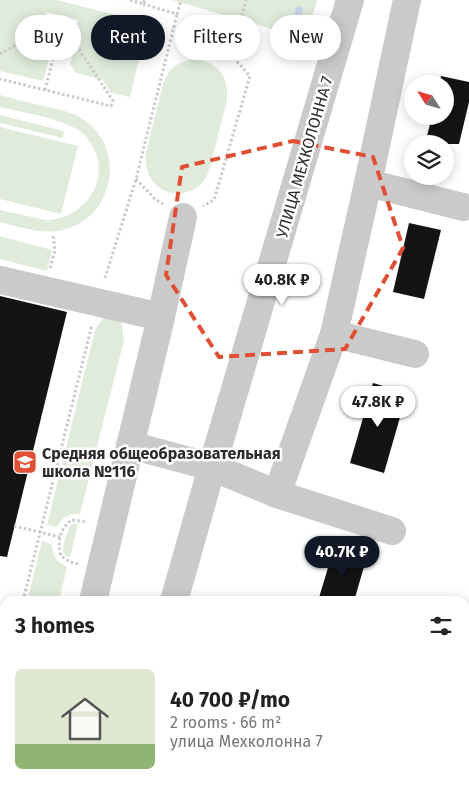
<!DOCTYPE html>
<html lang="en">
<head>
<meta charset="utf-8">
<style>
	:root { --surface:#fff; --page:#f2f2f2; --text:#222; --muted:#767676; --accent:#111827 }
	body { margin:0; font-family:"Fira Sans",sans-serif; background:var(--page); color:var(--text); height:100vh; display:flex; flex-direction:column; font-size:19px; white-space:nowrap }
	* { box-sizing:border-box; margin:0 }
	p { font-size:16px; color:var(--muted) }
	.icon { flex:none; width:28px; height:28px; fill:none; stroke:currentColor; stroke-width:2; stroke-linecap:round; stroke-linejoin:round }
	.map { position:relative; flex:1; overflow:hidden }
	.side { position:absolute; left:0px; top:596px; width:470px; height:196px; display:flex; flex-direction:column; background:var(--surface); border-radius:15px 15px 0 0; box-shadow:0 2px 12px #0003 }
	.side>* { flex:none }
	.top-card { position:absolute; left:15px; top:15px; width:440px; height:45px; display:flex; gap:10px }
	.needle { width:32px; rotate:307deg }
	.buttons { position:absolute; left:404px; top:75px; display:grid; gap:10px }
	.buttons a { display:grid; place-items:center; width:50px; height:50px; border-radius:50%; background:var(--surface); box-shadow:0 2px 12px #0003; font-size:25px }
	.price { position:absolute; translate:-50% -42px; padding:0 11px; border-radius:18px; background:#fff; color:#222; font-size:16px; line-height:32px; filter:drop-shadow(0 1px 2px #0008) }
	.price::after { content:''; position:absolute; left:50%; top:30px; width:15px; height:11px; margin-left:-8px; background:inherit; clip-path:polygon(0 0,100% 0,50% 100%) }
	.price.selected { background:var(--accent); color:#fff }
	ul { padding:0; list-style:none }
	li { display:flex; align-items:center; gap:15px; height:125px; padding:0 15px }
	li span { display:grid; place-items:center; flex:none; width:140px; height:100px; border-radius:8px; color:#555 }
	li>.icon { margin-inline-start:auto }
	span .icon { width:60px; height:60px; fill:#fffc; stroke-width:1 }
	li b { font-size:21px }
	h2 { display:flex; justify-content:space-between; align-items:center; height:60px; padding:0 15px; font-size:21px }
	.pill { padding:0 18px; border-radius:22px; background:var(--surface); box-shadow:0 2px 12px #0003; font-size:18px; line-height:45px }
	.pill.selected { background:var(--accent); color:#fff }
	.map>svg:first-child { display:block }
</style>
</head>
<body>
<div class="map">
<svg width="469" height="792" viewBox="0 0 469 792">
	<rect width="100%" height="100%" fill="#fff"/>
	<g fill="#e0ebdb">
		<polygon points="0,0 57,0 151,24 148,38 138,36 144,38 130,97 111,93 103,80 76,73 70,64 77,40 74,35 78,20 46,12 41,27 28,35 35,37 45,31 56,34 43,81 0,71"/>
		<polygon points="172,0 317,0 306,39"/>
		<path d="M194 59C218 62 229 76 227 100L210 168C208 173 206 178 203 182 198 188 190 192 182 193 157 196 143 175 146 152L163 84C169 68 177 62 194 59Z"/>
		<path d="M0 95C15 99 30 103 44 106 57 109 70 111 81 118 127 146 116 217 63 230 42 235 21 227 0 222V210L46 220C93 219 118 164 81 132 65 119 21 112 0 107Z"/>
		<polygon points="0,115 64,131 63,138 0,123"/>
		<polygon points="0,127 78,146 61,214 0,199"/>
		<polygon points="0,236 52,250 47,271 0,259"/>
		<path d="M107 313 119 318 122 326 124 340 80 514C69 513 63 517 57 527L47 525 95 330Z"/>
		<path d="M74 523 78 524 70 557C66 556 64 556 63 552 62 546 68 531 70 526Z"/>
		<path d="M42 541 52 544C53 557 56 561 67 567L59 601H27Z"/>
		<polygon points="5,691 5,759 0,758 0,711"/>
	</g>
	<g fill="none" stroke-linecap="round" stroke-linejoin="round">
		<polyline stroke="#c8d5ea" stroke-width="7" points="290,54 299,10"/>
	</g>
	<g fill="#141414">
		<polygon points="441,76 469,82 469,102 459,144 425,144 432,116 445,116 445,84 439,84"/>
		<polygon points="409,223 441,230 424,299 393,292"/>
		<polygon points="0,296 67,312 7,557 0,556"/>
		<polygon points="373,383 407,393 384,473 350,463"/>
		<polygon points="333,551 366,560 354,601 318,601"/>
	</g>
	<g fill="none" stroke-linecap="round" stroke-linejoin="round">
		<g stroke="#cacaca" stroke-width="3" stroke-dasharray="2.5 2.5" stroke-linecap="butt">
			<polyline points="130,0 143,4 145,0"/>
			<polyline points="143,4 177,14 181,0"/>
			<polyline points="173,26 188,40 230,54 250,76 214,200 203,206"/>
			<polyline points="0,54 45,28 69,34 113,101 111,106 0,79"/>
			<polyline points="230,54 238,31 246,0"/>
			<polyline points="45,90 60,32"/>
			<polyline points="136,179 155,199 163,204"/>
			<polyline points="50,268 55,250 53,235"/>
			<polyline points="105,278 136,179 177,14"/>
			<polyline points="14,526 60,537"/>
			<path d="M78 564 70 562 61 556C57 542 60 529 71 520L87 522"/>
			<polyline points="23,601 92,325"/>
			<polyline points="0,693 5,673"/>
			<polyline points="293,788 308,792"/>
		</g>
		<g stroke="#cacaca" stroke-width="28">
			<polyline points="368,183 463,207"/>
			<polyline points="0,280 161,317"/>
			<polyline points="334,334 415,354"/>
			<polyline points="130,445 212,467 277,494 392,531"/>
			<polyline points="277,494 334,334 368,183 407,0"/>
			<polyline points="93,601 161,317 183,217"/>
			<polyline points="174,601 212,467 350,0"/>
			<polyline points="0,767 5,768"/>
			<polyline points="112,792 114,788"/>
		</g>
	</g>
	<path fill="none" stroke="#e04e34" stroke-width="4" stroke-dasharray="10 6" stroke-linejoin="round" d="M293 141 373 157 403 248 345 349 219 357 166 275 182 167Z"/>
	<defs>
		<g id="school-square" transform="scale(1.25)"><rect x="-9" y="-9" width="18" height="18" rx="4" fill="#e04e34" stroke="#fff"/><path d="M0-5L7-2L0 1L-7-2ZM-4 1L0 2.5L4 1V4Q0 6-4 4Z" fill="#fff"/></g>
	</defs>
	<g fill-rule="evenodd">
		<use href="#school-square" x="25" y="462"/>
	</g>
	<g text-anchor="middle" stroke-width="5" stroke-linejoin="round" paint-order="stroke">
		<g font-size="16" fill="#2d2d2d" stroke="#fff">
			<text transform="translate(304 157) rotate(-74)" y="6">УЛИЦА МЕХКОЛОННА 7</text>
		</g>
		<g font-size="16" font-weight="bold" fill="#2d2d2d" stroke="#fff" text-anchor="start">
			<text x="42" y="459">Средняя общеобразовательная<tspan x="42" dy="18">школа №116</tspan></text>
		</g>
	</g>
</svg>
<div class="buttons">
<a><svg class="needle" viewBox="-14 -14 28 28"><path d="M0-13l5 13h-10z" fill="#e53935"/><path d="M0 13l5-13h-10z" fill="#767676"/></svg></a>
<a><svg class="icon" aria-label="layers" viewBox="0 0 24 24"><path d="M12 4l9 5-9 5-9-5zM3 14l9 5 9-5"/></svg></a>
</div>
<b class="price" style="left:282px;top:306px">40.8K ₽</b>
<b class="price" style="left:378px;top:428px">47.8K ₽</b>
<b class="price selected" style="left:342px;top:578px">40.7K ₽</b>
<div class="top-card">
<a class="pill">Buy</a>
<a class="pill selected">Rent</a>
<a class="pill">Filters</a>
<a class="pill">New</a>
</div>
<section class="side">
<h2>3 homes<svg class="icon" aria-label="filters" viewBox="0 0 24 24"><path d="M4 7h16M4 17h16"/><circle cx="9" cy="7" r="2"/><circle cx="15" cy="17" r="2"/></svg></h2>
<ul>
<li><span style="background:linear-gradient(#dfe7d0 75%,#8fb573 0)"><svg class="icon" aria-label="home" viewBox="0 0 24 24"><path d="M3 11l9-7 9 7M6 9v11h12V9"/></svg></span><div><b>40 700 ₽/mo</b><p>2 rooms · 66 m²</p><p>улица Мехколонна 7</p></div></li>
</ul>
</section>
</div>
</body>
</html>
